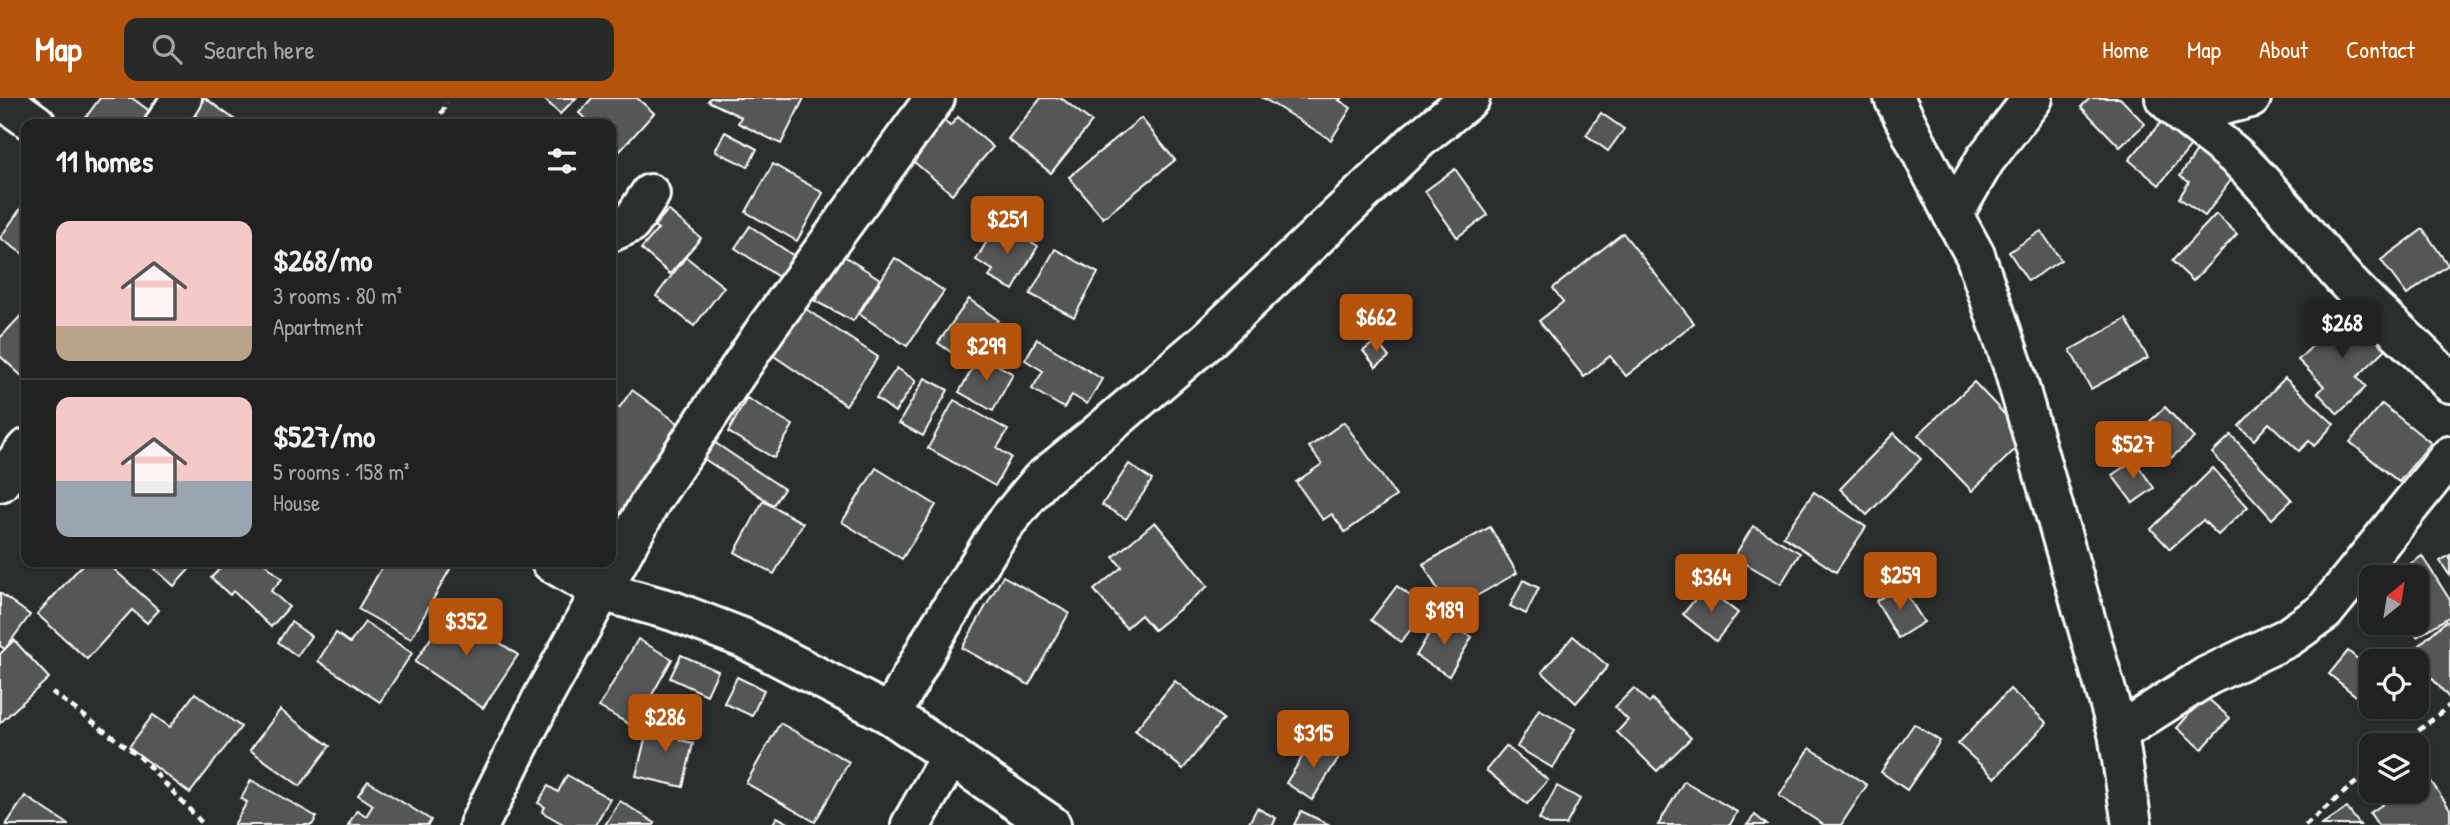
<!DOCTYPE html>
<html lang="en">
<head>
<meta charset="utf-8">
<style>
	:root { --surface:#202222; --page:#282a2a; --text:#f1f3f6; --muted:#a2a4a5; --line:#3d3f40; --accent:#b45309 }
	body { margin:0; font-family:"Patrick Hand",sans-serif; background:var(--page); color:var(--text); height:100vh; display:flex; flex-direction:column; font-size:26px; white-space:nowrap }
	* { box-sizing:border-box; margin:0 }
	p { font-size:23px; color:var(--muted) }
	.icon { flex:none; width:38px; height:38px; fill:none; stroke:currentColor; stroke-width:2; stroke-linecap:round; stroke-linejoin:round }
	.map { position:relative; flex:1; overflow:hidden }
	.sheet { position:absolute; left:21px; top:21px; width:595px; height:448px; display:flex; flex-direction:column; background:var(--surface); border-radius:14px; box-shadow:0 2px 5px #0004,0 0 0 2px var(--line) }
	.sheet>* { flex:none }
	.needle { width:46px; rotate:30deg }
	.fabs { position:absolute; left:2359px; top:467px; display:grid; gap:14px }
	.fabs a { display:grid; place-items:center; width:70px; height:70px; border-radius:14px; background:var(--surface); box-shadow:0 2px 5px #0004,0 0 0 2px var(--line); font-size:35px }
	.price { position:absolute; translate:-50% -60px; padding:0 16px; border-radius:7px; background:var(--accent); color:#fff; font-size:23px; line-height:46px; filter:drop-shadow(0 2px 4px #0008) }
	.price::after { content:''; position:absolute; left:50%; top:42px; width:21px; height:16px; margin-left:-10px; background:inherit; clip-path:polygon(0 0,100% 0,50% 100%) }
	.price.selected { background:#222; color:#fff }
	ul { padding:0; list-style:none }
	li { display:flex; align-items:center; gap:21px; height:175px; padding:0 35px }
	li+li { border-top:2px solid var(--line) }
	li span { display:grid; place-items:center; flex:none; width:196px; height:140px; border-radius:14px; color:#555 }
	li>.icon { margin-inline-start:auto }
	span .icon { width:84px; height:84px; fill:#fffc; stroke-width:1 }
	li b { font-size:30px }
	h2 { display:flex; justify-content:space-between; align-items:center; height:84px; padding:0 35px; font-size:30px }
	header { display:flex; align-items:center; gap:42px; box-sizing:border-box; height:98px; padding:0 35px; background:var(--accent); color:#fff }
	header strong { font-size:33px }
	nav { display:flex; gap:38px; margin-inline-start:auto; font-size:24px }
	.search { width:490px; height:63px; background:var(--page); display:flex; align-items:center; gap:18px; box-sizing:border-box; padding:0 24px; border-radius:14px; color:var(--muted); font-size:26px }
	.map>svg:first-child { display:block }
</style>
</head>
<body>
<header>
<strong>Map</strong>
<div class="search"><svg class="icon" aria-label="search" viewBox="0 0 24 24"><circle cx="10" cy="10" r="6"/><path d="M15 15l6 6"/></svg>Search here</div>
<nav><a>Home</a><a>Map</a><a>About</a><a>Contact</a></nav>
</header>
<div class="map">
<svg width="2450" height="727" viewBox="0 0 2450 727">
	<rect width="100%" height="100%" fill="#2a2d2e"/>
	<filter id="ink" filterUnits="userSpaceOnUse"><feTurbulence type="fractalNoise" baseFrequency=".0143" numOctaves="2"/><feDisplacementMap in="SourceGraphic" scale="14" xChannelSelector="R" yChannelSelector="G"/><feConvolveMatrix kernelMatrix="1 2 1 2 8 2 1 2 1" color-interpolation-filters="sRGB"/></filter>
	<g filter="url(#ink)">
		<g fill="#555758" stroke="#fff" stroke-width="2">
			<polygon points="100,0 132,0 162,22 158,26 96,26 86,19"/>
			<polygon points="198,0 205,0 238,24 237,26 180,26"/>
			<polygon points="543,0 576,0 560,16"/>
			<polygon points="592,0 637,0 654,15 620,53 611,44 611,26 591,26 579,15"/>
			<polygon points="710,0 804,0 781,46 738,25 741,19 708,3"/>
			<polygon points="1041,0 1061,0 1092,24 1051,75 1008,41"/>
			<polygon points="1263,0 1341,0 1339,2 1351,10 1331,42"/>
			<polygon points="2090,0 2120,0 2145,26 2120,49 2081,9"/>
			<polygon points="1601,15 1624,31 1608,53 1586,37"/>
			<polygon points="940,19 950,28 958,19 993,49 952,96 907,58"/>
			<polygon points="1141,20 1175,62 1103,120 1069,79"/>
			<polygon points="2162,23 2192,47 2159,87 2129,62"/>
			<polygon points="725,34 757,51 748,69 715,53"/>
			<polygon points="2197,53 2233,79 2205,118 2179,100 2189,84 2180,78"/>
			<polygon points="773,66 823,95 797,143 746,114"/>
			<polygon points="1455,71 1488,117 1457,139 1425,93"/>
			<polygon points="26,103 26,158 0,140"/>
			<polygon points="668,112 701,140 670,176 641,151 658,131 654,128"/>
			<polygon points="2216,116 2237,136 2193,183 2172,163"/>
			<polygon points="1004,127 1038,148 1013,192 989,179 993,172 976,162 994,131 999,134"/>
			<polygon points="750,128 800,162 786,184 735,150"/>
			<polygon points="2423,131 2448,167 2407,197 2381,162"/>
			<polygon points="2041,133 2061,162 2028,183 2009,154"/>
			<polygon points="1623,135 1694,225 1626,278 1610,258 1584,279 1539,223 1563,204 1553,190"/>
			<polygon points="1055,151 1098,175 1074,219 1030,196"/>
			<polygon points="844,158 880,181 853,223 815,203"/>
			<polygon points="686,159 724,189 694,228 656,198"/>
			<polygon points="895,160 944,193 907,248 859,216"/>
			<polygon points="969,201 998,222 967,265 938,245"/>
			<polygon points="803,209 878,259 846,307 771,256"/>
			<polygon points="26,212 26,282 0,258 0,240"/>
			<polygon points="2349,212 2386,251 2357,279 2366,289 2338,316 2318,295 2324,288 2298,262"/>
			<polygon points="2126,221 2148,260 2091,291 2070,252"/>
			<polygon points="1037,241 1102,281 1087,306 1072,297 1064,310 1032,291 1043,273 1025,262"/>
			<polygon points="1376,243 1389,259 1376,269 1363,253"/>
			<polygon points="980,257 1013,276 993,313 959,294"/>
			<polygon points="897,270 916,283 895,314 876,300"/>
			<polygon points="925,280 948,292 923,338 899,325"/>
			<polygon points="2285,280 2334,326 2314,348 2309,343 2299,353 2269,325 2254,342 2239,328"/>
			<polygon points="1974,284 2027,340 1972,393 1918,337"/>
			<polygon points="632,292 686,331 611,435 611,304 619,310"/>
			<polygon points="747,300 793,327 774,360 728,334"/>
			<polygon points="954,302 1008,332 997,350 1011,359 995,388 928,350"/>
			<polygon points="2382,306 2431,345 2399,384 2350,344"/>
			<polygon points="2165,309 2194,340 2171,360 2143,330"/>
			<polygon points="1344,324 1396,398 1345,434 1332,416 1323,422 1296,384 1322,366 1309,349"/>
			<polygon points="1894,335 1921,361 1867,417 1840,391"/>
			<polygon points="2231,337 2292,402 2272,421 2212,355"/>
			<polygon points="705,338 784,391 773,407 694,354"/>
			<polygon points="2134,362 2154,390 2133,405 2112,377"/>
			<polygon points="1129,366 1152,382 1126,421 1102,407"/>
			<polygon points="876,370 936,407 902,461 842,424"/>
			<polygon points="2213,370 2248,409 2218,437 2203,422 2170,451 2151,431"/>
			<polygon points="26,376 26,403 13,390"/>
			<polygon points="1814,394 1866,429 1836,474 1783,438"/>
			<polygon points="763,403 803,425 774,476 735,454"/>
			<polygon points="1155,424 1208,488 1154,532 1141,517 1126,530 1094,492 1122,469 1113,459"/>
			<polygon points="1753,428 1800,455 1781,486 1734,459"/>
			<polygon points="1490,429 1517,475 1450,513 1423,466"/>
			<polygon points="2450,457 2450,478 2440,463"/>
			<polygon points="2422,458 2450,502 2450,518 2417,539 2407,525 2417,525 2417,480 2389,480"/>
			<polygon points="85,464 106,464 159,512 147,525 132,512 87,561 37,516"/>
			<polygon points="147,464 196,464 174,488"/>
			<polygon points="226,464 263,464 282,481 271,493 289,509 271,529 233,493 230,497 211,480"/>
			<polygon points="385,464 454,464 411,541 358,511"/>
			<polygon points="1003,478 1069,515 1029,587 962,550"/>
			<polygon points="1523,482 1539,490 1526,516 1510,508"/>
			<polygon points="1397,488 1427,511 1401,544 1371,522"/>
			<polygon points="1901,488 1924,524 1898,540 1876,503"/>
			<polygon points="1705,489 1738,515 1716,543 1683,516"/>
			<polygon points="0,495 30,517 5,551 0,548"/>
			<polygon points="450,511 518,557 483,610 415,564"/>
			<polygon points="1438,520 1472,539 1449,578 1416,558"/>
			<polygon points="2446,523 2450,527 2450,601 2410,555"/>
			<polygon points="291,524 311,538 297,558 278,544"/>
			<polygon points="365,524 412,555 380,604 318,563 336,535 350,545"/>
			<polygon points="1573,538 1608,568 1576,605 1542,574"/>
			<polygon points="638,541 672,561 634,629 599,609"/>
			<polygon points="14,542 49,580 0,625 0,556"/>
			<polygon points="2348,553 2371,572 2371,589 2361,602 2329,576"/>
			<polygon points="681,557 718,573 707,597 670,580"/>
			<polygon points="737,579 764,592 752,618 724,605"/>
			<polygon points="1175,583 1223,621 1183,671 1135,632"/>
			<polygon points="1634,590 1649,605 1652,601 1691,640 1657,673 1617,634 1628,622 1615,609"/>
			<polygon points="2010,591 2047,625 1995,680 1958,646"/>
			<polygon points="195,595 241,629 190,695 129,649 153,617 170,629"/>
			<polygon points="2205,598 2230,620 2202,651 2177,630"/>
			<polygon points="1539,611 1575,631 1553,670 1517,649"/>
			<polygon points="280,612 330,648 300,688 250,652"/>
			<polygon points="650,621 683,629 680,642 693,645 683,689 636,678"/>
			<polygon points="780,625 849,664 815,724 746,685"/>
			<polygon points="1914,626 1940,643 1907,692 1881,674"/>
			<polygon points="1313,642 1339,659 1312,702 1286,685"/>
			<polygon points="1506,648 1548,682 1527,706 1486,672"/>
			<polygon points="1810,650 1867,687 1841,727 1824,727 1779,698"/>
			<polygon points="2426,676 2450,711 2450,723 2444,727 2378,727 2370,715 2402,693 2417,693 2417,683"/>
			<polygon points="567,677 610,701 595,727 565,727 542,714 545,709 538,705 548,688 558,694"/>
			<polygon points="251,682 317,719 312,727 234,727 247,704 241,701"/>
			<polygon points="368,683 431,722 428,727 348,727 357,712 366,718 373,707 358,697"/>
			<polygon points="1684,683 1737,714 1730,727 1658,727"/>
			<polygon points="1557,688 1580,701 1566,727 1549,727 1539,721"/>
			<polygon points="25,698 68,726 68,727 6,727"/>
			<polygon points="620,703 655,725 654,727 605,727"/>
			<polygon points="1257,710 1276,720 1273,727 1248,727"/>
			<polygon points="2347,710 2360,727 2322,727"/>
			<polygon points="1301,713 1330,727 1294,727"/>
			<polygon points="1755,717 1767,727 1747,727"/>
			<polygon points="777,719 792,727 772,727"/>
		</g>
		<g fill="none" stroke-linecap="round" stroke-linejoin="round">
			<g stroke="#fff" stroke-width="44">
				<g id="street">
					<polyline points="0,0 36,26"/>
					<polyline points="1894,0 1953,117 1975,157 2013,268 2118,635 2132,727"/>
					<path d="M2165 0C2188 23 2216 40 2240 62 2276 97 2306 137 2339 175 2373 214 2415 246 2450 285"/>
					<polyline points="2183,17 2251,0"/>
					<polyline points="165,26 182,0"/>
					<polyline points="1953,117 1985,62 2033,0"/>
					<polyline points="611,134 631,125 650,96"/>
					<polyline points="0,384 26,351"/>
					<polyline points="551,464 601,493 673,513 743,540 891,617 1051,727"/>
					<polyline points="891,617 932,541 1003,428 1041,382 1098,336 1208,242 1418,42 1470,0"/>
					<polyline points="2118,635 2207,578 2287,540 2324,514 2450,358"/>
					<polyline points="479,727 542,601 651,403 768,228 935,0"/>
					<polyline points="911,727 951,657"/>
				</g>
			</g>
			<g stroke="#fff" stroke-width="4.5" stroke-dasharray="7 5" stroke-linecap="butt">
				<polyline points="435,26 447,5"/>
				<polyline points="52,594 141,660 204,727"/>
				<polyline points="2400,648 2450,607"/>
				<polyline points="2305,727 2371,672"/>
			</g>
			<use href="#street" stroke="#2a2d2e" stroke-width="38"/>
		</g>
	</g>
</svg>
<div class="fabs">
<a><svg class="needle" viewBox="-14 -14 28 28"><path d="M0-13l5 13h-10z" fill="#e53935"/><path d="M0 13l5-13h-10z" fill="#a2a4a5"/></svg></a>
<a><svg class="icon" aria-label="locate" viewBox="0 0 24 24"><circle cx="12" cy="12" r="6"/><path d="M12 2v4M12 18v4M2 12h4M18 12h4"/></svg></a>
<a><svg class="icon" aria-label="layers" viewBox="0 0 24 24"><path d="M12 4l9 5-9 5-9-5zM3 14l9 5 9-5"/></svg></a>
</div>
<b class="price" style="left:1007px;top:158px">$251</b>
<b class="price" style="left:1376px;top:256px">$662</b>
<b class="price selected" style="left:2342px;top:262px">$268</b>
<b class="price" style="left:986px;top:285px">$299</b>
<b class="price" style="left:2133px;top:383px">$527</b>
<b class="price" style="left:1900px;top:514px">$259</b>
<b class="price" style="left:1711px;top:516px">$364</b>
<b class="price" style="left:1444px;top:549px">$189</b>
<b class="price" style="left:466px;top:560px">$352</b>
<b class="price" style="left:665px;top:656px">$286</b>
<b class="price" style="left:1313px;top:672px">$315</b>
<section class="sheet">
<h2>11 homes<svg class="icon" aria-label="filters" viewBox="0 0 24 24"><path d="M4 7h16M4 17h16"/><circle cx="9" cy="7" r="2"/><circle cx="15" cy="17" r="2"/></svg></h2>
<ul>
<li><span style="background:linear-gradient(#f6c9c9 75%,#b9a48a 0)"><svg class="icon" aria-label="home" viewBox="0 0 24 24"><path d="M3 11l9-7 9 7M6 9v11h12V9"/></svg></span><div><b>$268/mo</b><p>3 rooms · 80 m²</p><p>Apartment</p></div></li>
<li><span style="background:linear-gradient(#f6c9c9 60%,#9aa5b1 0)"><svg class="icon" aria-label="home" viewBox="0 0 24 24"><path d="M3 11l9-7 9 7M6 9v11h12V9"/></svg></span><div><b>$527/mo</b><p>5 rooms · 158 m²</p><p>House</p></div></li>
</ul>
</section>
</div>
</body>
</html>
